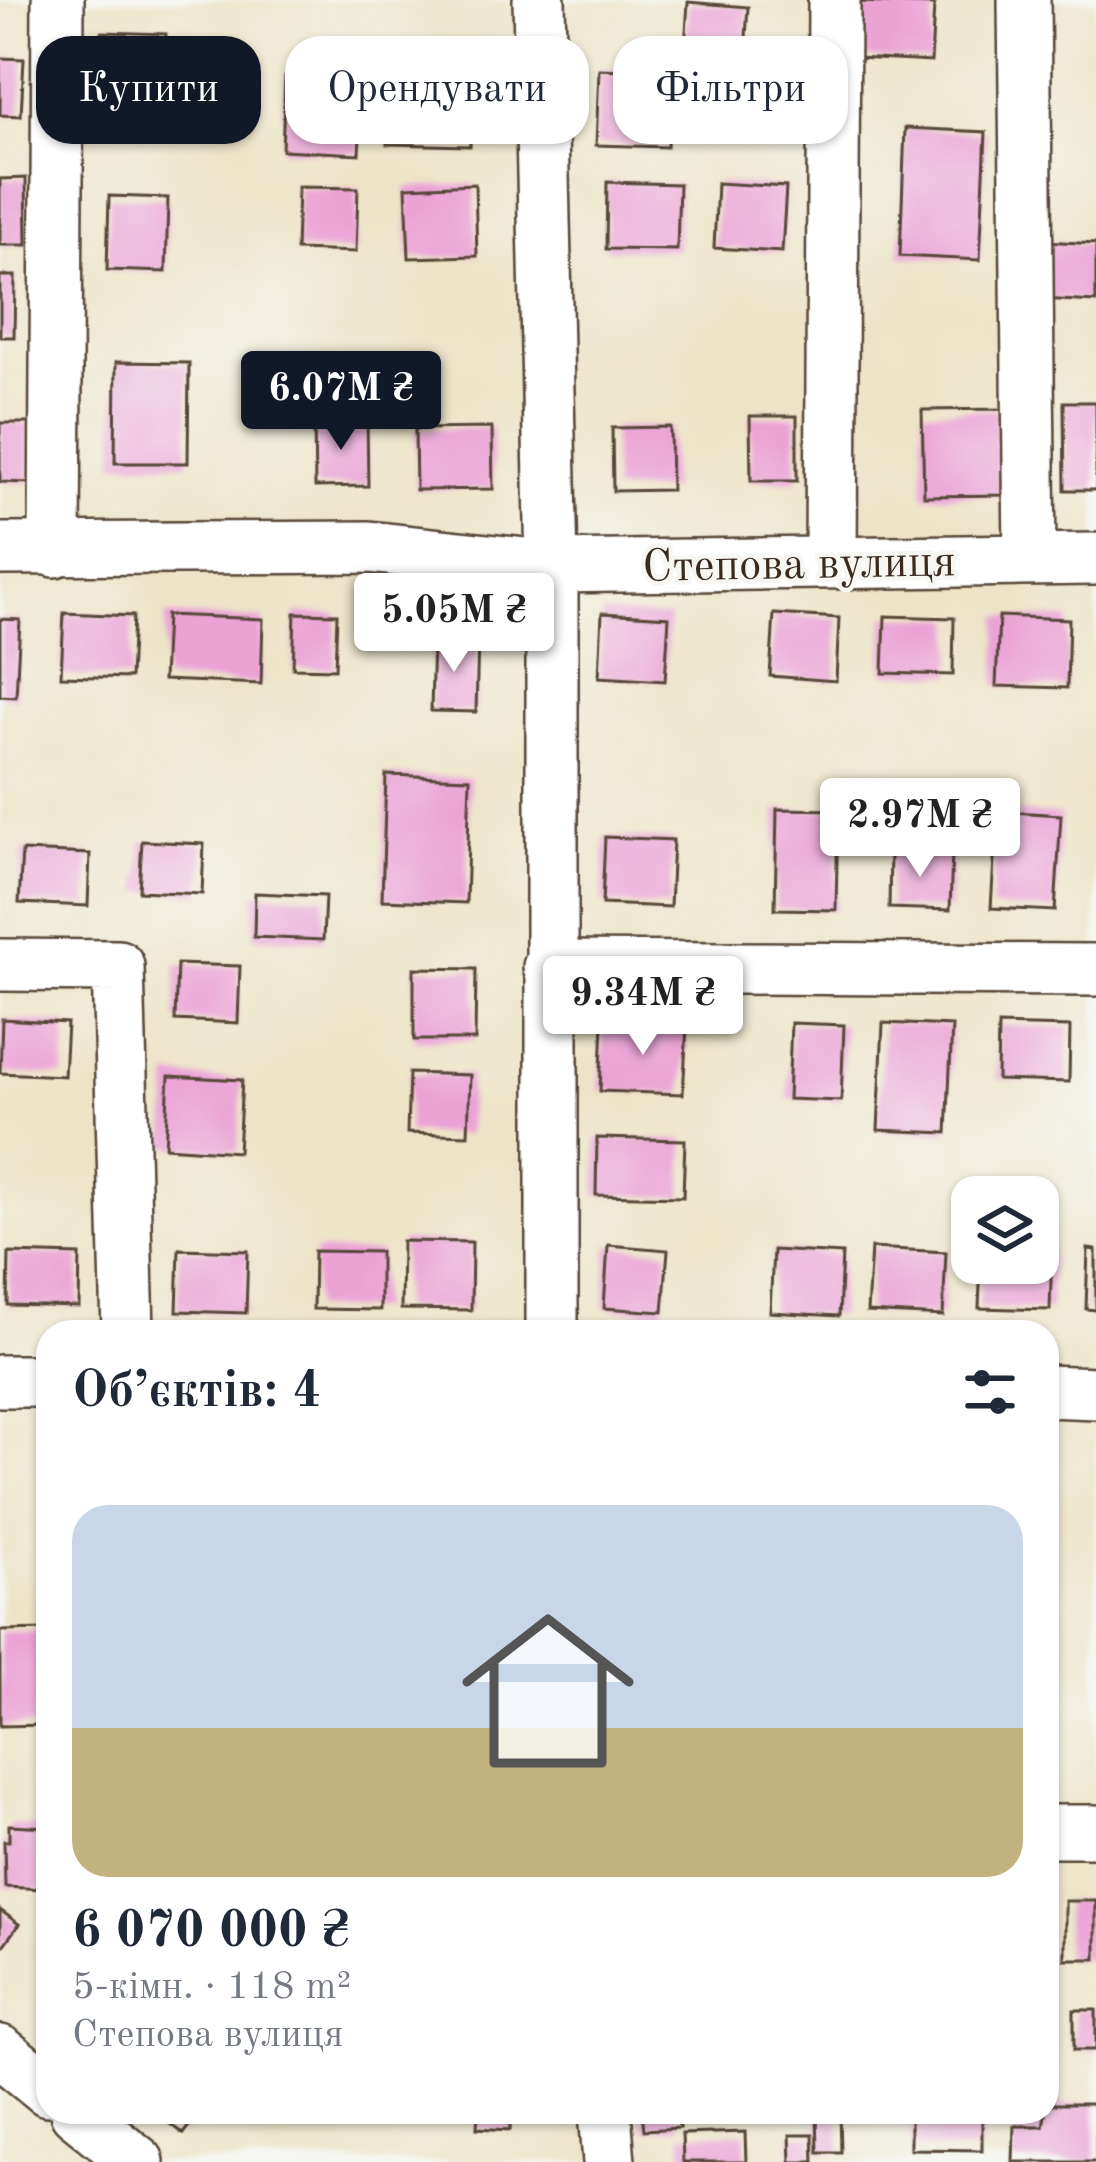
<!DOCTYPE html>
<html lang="uk">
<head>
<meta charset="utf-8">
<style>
	:root { --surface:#fff; --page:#f2f2f3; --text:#1f2937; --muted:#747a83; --line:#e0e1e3; --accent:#111827 }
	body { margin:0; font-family:"Old Standard TT",serif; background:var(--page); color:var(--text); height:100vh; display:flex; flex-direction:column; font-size:45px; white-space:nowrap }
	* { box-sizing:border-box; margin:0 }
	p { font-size:39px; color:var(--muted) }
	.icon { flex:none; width:66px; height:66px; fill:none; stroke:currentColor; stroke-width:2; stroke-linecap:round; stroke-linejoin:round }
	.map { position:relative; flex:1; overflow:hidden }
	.details { position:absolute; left:36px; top:1320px; width:1023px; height:804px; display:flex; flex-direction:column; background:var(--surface); border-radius:36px; box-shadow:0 3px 9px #0004 }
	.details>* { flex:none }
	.banner { position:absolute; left:36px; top:36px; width:1026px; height:108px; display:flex; gap:24px }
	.tools { position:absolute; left:951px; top:1176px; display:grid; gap:24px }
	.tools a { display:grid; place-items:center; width:108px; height:108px; border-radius:24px; background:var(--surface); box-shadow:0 3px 9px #0004; font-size:60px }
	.price { position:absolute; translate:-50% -102px; padding:0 27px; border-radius:12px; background:#fff; color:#222; font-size:39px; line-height:78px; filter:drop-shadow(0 3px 6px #0008) }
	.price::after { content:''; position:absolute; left:50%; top:72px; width:36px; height:27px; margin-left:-18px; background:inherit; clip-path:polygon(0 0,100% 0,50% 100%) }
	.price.on { background:var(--accent); color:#fff }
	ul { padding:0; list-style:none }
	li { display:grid; align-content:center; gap:24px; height:636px; padding:0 36px }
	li+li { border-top:3px solid var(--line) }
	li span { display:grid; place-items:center; height:372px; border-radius:36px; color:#555 }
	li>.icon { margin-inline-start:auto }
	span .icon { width:216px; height:216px; fill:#fffc; stroke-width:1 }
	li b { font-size:51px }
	h2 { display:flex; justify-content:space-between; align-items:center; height:144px; padding:0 36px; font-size:51px }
	.tag { padding:0 42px; border-radius:36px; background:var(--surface); box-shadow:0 3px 9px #0004; font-size:42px; line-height:108px }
	.tag.on { background:var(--accent); color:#fff }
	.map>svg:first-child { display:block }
</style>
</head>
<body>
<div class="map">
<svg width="1096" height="2162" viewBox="0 0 1096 2162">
	<rect width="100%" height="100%" fill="#f6f6f2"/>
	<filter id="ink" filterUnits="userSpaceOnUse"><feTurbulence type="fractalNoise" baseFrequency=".00833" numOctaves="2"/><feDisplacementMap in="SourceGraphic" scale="24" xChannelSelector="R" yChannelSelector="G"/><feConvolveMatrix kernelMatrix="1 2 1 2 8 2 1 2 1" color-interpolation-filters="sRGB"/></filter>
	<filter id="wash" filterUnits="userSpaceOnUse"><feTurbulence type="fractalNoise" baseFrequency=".004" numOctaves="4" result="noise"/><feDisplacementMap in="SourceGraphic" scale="48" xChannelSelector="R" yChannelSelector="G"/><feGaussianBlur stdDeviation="2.7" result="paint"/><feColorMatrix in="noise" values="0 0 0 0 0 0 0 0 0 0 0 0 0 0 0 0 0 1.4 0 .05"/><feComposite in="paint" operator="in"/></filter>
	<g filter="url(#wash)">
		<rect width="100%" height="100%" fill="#ede4c8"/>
		<g id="blocks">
			<g fill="#eba3d6">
				<polygon points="688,2 748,7 745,52 685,48"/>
				<polygon points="860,2 934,5 931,62 857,58"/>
				<polygon points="102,32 166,34 164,106 100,104"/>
				<polygon points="0,58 24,59 21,116 0,115"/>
				<polygon points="599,69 670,72 667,147 596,145"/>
				<polygon points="285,77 363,81 359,154 282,150"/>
				<polygon points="389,80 472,82 470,146 387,144"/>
				<polygon points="905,128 986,132 980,260 900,256"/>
				<polygon points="26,178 27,245 0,245 0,179"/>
				<polygon points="607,182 679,184 677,250 606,249"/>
				<polygon points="717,183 786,187 782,252 714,248"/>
				<polygon points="475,184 477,256 409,258 406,187"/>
				<polygon points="298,187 358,188 356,252 296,250"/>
				<polygon points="109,196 168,198 166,272 107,270"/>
				<polygon points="1044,241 1096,244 1096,302 1041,299"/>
				<polygon points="0,276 15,276 14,337 0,337"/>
				<polygon points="116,362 189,363 188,463 115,463"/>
				<polygon points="1064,402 1096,402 1096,490 1065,490"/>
				<polygon points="1008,409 1009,495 924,496 922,410"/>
				<polygon points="750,416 797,416 797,481 751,481"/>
				<polygon points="367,419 368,486 315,487 314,420"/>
				<polygon points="0,423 30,423 30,483 0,482"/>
				<polygon points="670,427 671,490 613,491 612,428"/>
				<polygon points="492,428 493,489 416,490 415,429"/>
				<polygon points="64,613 133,616 130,678 61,676"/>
				<polygon points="295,613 337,614 335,669 293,668"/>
				<polygon points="602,613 669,617 665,681 599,677"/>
				<polygon points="774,614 839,618 836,681 770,676"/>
				<polygon points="166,615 263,619 261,684 163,680"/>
				<polygon points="885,616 954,618 953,675 883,673"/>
				<polygon points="999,616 1069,619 1067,688 996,686"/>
				<polygon points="0,619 20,620 16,697 0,696"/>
				<polygon points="433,638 478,639 476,712 431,711"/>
				<polygon points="386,775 470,778 466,903 382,900"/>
				<polygon points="777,809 838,810 836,910 775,909"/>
				<polygon points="997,811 1061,815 1055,911 991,908"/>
				<polygon points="605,837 673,840 670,907 602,904"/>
				<polygon points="142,841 204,844 202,894 139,891"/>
				<polygon points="890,850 952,851 950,910 889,908"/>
				<polygon points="22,851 90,854 88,906 19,903"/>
				<polygon points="255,893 325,896 323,940 254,937"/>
				<polygon points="177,964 240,966 238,1023 175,1020"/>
				<polygon points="414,968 476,969 475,1040 414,1040"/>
				<polygon points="2,1019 67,1023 64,1076 0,1073"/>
				<polygon points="603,1023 687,1026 683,1094 600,1091"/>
				<polygon points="791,1023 844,1025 841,1101 788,1099"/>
				<polygon points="883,1023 952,1026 947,1133 878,1130"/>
				<polygon points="998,1025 1070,1027 1069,1082 997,1080"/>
				<polygon points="409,1073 470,1075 468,1135 407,1133"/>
				<polygon points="169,1076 242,1080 238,1152 165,1147"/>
				<polygon points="597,1138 685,1140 683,1197 596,1195"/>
				<polygon points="1038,1220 1053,1221 1050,1310 979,1308 981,1263 1038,1263"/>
				<polygon points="402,1241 472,1242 471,1310 401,1309"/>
				<polygon points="608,1245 668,1250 663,1312 604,1308"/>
				<polygon points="871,1248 946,1252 943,1316 867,1312"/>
				<polygon points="179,1249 248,1251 246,1313 177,1311"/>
				<polygon points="1088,1249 1096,1250 1096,1310 1086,1309"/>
				<polygon points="773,1250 842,1254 839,1316 770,1312"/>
				<polygon points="314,1251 380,1252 380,1310 313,1309"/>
				<polygon points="9,1253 80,1255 79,1307 8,1305"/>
				<polygon points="48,1630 48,1725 0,1726 0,1631"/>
				<polygon points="9,1825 48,1827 48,1871 44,1889 5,1887 4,1841 9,1841"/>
				<rect x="1065" y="1901" width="31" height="58"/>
				<polygon points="0,1910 19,1924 0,1950"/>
				<rect x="1074" y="2010" width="22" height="40"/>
				<polygon points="1047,2104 1096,2104 1096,2162 1013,2162 1014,2126 1043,2126"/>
				<polygon points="154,2112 199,2112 183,2134"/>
				<polygon points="478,2112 511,2112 510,2130 477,2128"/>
				<polygon points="642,2112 678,2112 679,2128 644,2130"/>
				<polygon points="817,2112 840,2112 841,2152 818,2152"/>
				<polygon points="910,2112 982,2112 982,2150 910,2149"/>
				<polygon points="745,2132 746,2162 683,2162 682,2134"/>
				<polygon points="790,2135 813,2135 814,2162 791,2162"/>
			</g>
		</g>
	</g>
	<g filter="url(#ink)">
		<use href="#blocks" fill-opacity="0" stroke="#564638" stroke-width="3"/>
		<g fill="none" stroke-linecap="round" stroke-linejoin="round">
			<g stroke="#564638" stroke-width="56">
				<g id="minor">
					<polyline points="539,0 552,567 552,1332"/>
					<polyline points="1024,0 1030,557"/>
					<polyline points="0,549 369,547 552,567 1096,559"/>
					<polyline points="55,551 58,0"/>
					<polyline points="831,561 834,0"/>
					<polyline points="0,965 118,966 128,1332"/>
					<polyline points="549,967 1096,970"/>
					<polyline points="0,1381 48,1381"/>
					<polyline points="1047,1391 1096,1393"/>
					<polyline points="1047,1831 1096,1831"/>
					<polyline points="0,2051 48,2090"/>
					<polyline points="76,2112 138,2162"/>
					<polyline points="605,2112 609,2162"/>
				</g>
			</g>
			<use href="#minor" stroke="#fff" stroke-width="51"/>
		</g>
	</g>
	<g text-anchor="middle" stroke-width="9" stroke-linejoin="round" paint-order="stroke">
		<g font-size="45" fill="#3b2a1e" stroke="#f6f6f2">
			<text transform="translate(799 562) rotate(-1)" y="16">Степова вулиця</text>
		</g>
	</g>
</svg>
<div class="tools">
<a><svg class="icon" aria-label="layers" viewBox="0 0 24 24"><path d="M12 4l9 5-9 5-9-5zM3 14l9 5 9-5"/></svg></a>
</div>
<b class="price on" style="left:341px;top:453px">6.07M ₴</b>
<b class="price" style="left:454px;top:675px">5.05M ₴</b>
<b class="price" style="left:920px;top:880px">2.97M ₴</b>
<b class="price" style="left:643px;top:1058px">9.34M ₴</b>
<div class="banner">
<a class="tag on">Купити</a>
<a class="tag">Орендувати</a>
<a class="tag">Фільтри</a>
</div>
<section class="details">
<h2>Об’єктів: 4<svg class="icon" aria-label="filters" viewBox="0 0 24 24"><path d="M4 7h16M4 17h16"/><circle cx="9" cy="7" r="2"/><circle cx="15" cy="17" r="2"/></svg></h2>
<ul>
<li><span style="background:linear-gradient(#c9d6e8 60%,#c2b280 0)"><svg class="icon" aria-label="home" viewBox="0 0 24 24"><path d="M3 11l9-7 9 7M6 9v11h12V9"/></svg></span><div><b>6 070 000 ₴</b><p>5-кімн. · 118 m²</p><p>Степова вулиця</p></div></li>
</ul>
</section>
</div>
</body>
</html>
